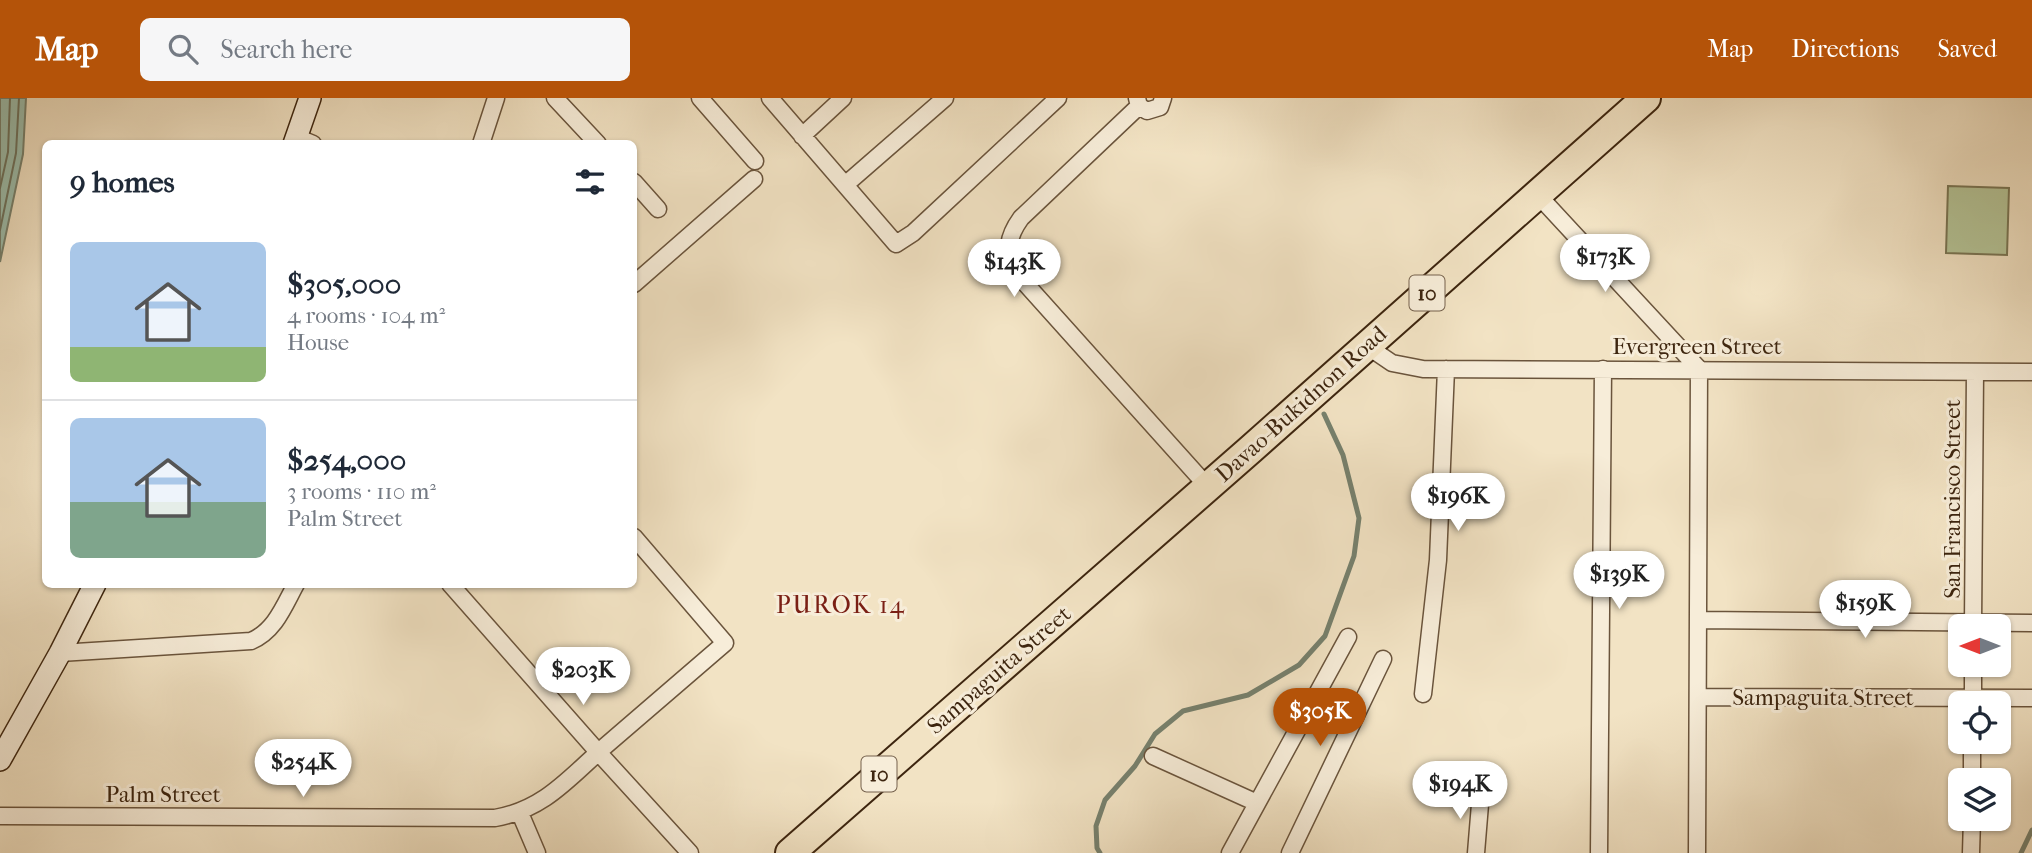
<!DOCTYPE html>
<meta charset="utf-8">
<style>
:root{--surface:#fff;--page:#f6f6f7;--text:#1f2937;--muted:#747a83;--line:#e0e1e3;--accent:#b45309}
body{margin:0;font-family:"IM FELL French Canon",serif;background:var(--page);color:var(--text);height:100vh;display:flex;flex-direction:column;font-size:26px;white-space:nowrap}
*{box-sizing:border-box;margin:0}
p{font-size:23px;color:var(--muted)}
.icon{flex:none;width:38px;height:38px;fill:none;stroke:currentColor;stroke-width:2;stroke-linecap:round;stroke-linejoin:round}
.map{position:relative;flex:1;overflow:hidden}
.drawer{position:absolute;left:42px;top:42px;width:595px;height:448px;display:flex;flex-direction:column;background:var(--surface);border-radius:10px;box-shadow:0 2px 5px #0004}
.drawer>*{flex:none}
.needle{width:46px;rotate:270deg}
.tools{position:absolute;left:1948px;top:516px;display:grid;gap:14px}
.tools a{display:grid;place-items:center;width:63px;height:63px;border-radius:10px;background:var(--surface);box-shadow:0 2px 5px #0004;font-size:35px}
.price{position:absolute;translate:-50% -60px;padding:0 16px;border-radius:24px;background:#fff;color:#222;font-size:23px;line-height:46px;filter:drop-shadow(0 2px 4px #0008)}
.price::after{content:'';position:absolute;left:50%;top:42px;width:21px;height:16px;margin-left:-10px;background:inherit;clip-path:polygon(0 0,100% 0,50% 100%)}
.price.on{background:var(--accent);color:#fff}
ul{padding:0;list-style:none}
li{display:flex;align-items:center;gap:21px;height:175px;padding:0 28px}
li+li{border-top:2px solid var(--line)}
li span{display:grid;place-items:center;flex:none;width:196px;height:140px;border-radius:10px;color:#555}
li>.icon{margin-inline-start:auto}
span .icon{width:84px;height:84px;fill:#fffc;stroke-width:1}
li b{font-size:30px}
h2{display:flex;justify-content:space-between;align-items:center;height:84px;padding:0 28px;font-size:30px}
header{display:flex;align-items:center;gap:42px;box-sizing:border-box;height:98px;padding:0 35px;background:var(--accent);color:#fff}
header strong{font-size:33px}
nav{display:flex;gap:38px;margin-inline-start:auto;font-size:24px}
.search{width:490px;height:63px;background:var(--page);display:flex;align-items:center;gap:18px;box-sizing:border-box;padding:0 24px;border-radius:10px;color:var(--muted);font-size:26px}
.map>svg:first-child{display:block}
.green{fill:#b5c598;stroke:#797554;stroke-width:2}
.water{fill:#9cbfae;stroke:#76816e;stroke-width:2}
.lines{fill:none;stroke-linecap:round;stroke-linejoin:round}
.shore{stroke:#6c725e;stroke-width:2}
.stream{stroke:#76816e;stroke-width:5}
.street-casing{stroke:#6a543c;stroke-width:19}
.secondary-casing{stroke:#3d250f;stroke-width:24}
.highway-casing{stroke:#3d250f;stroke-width:32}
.street{stroke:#f7edd9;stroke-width:16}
.secondary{stroke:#f7edd9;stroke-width:21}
.highway{stroke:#f2e3c4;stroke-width:28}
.labels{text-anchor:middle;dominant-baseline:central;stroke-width:6;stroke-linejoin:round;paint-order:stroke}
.shield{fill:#f7edd9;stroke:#75614c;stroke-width:2}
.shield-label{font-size:21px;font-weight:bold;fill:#3d250f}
.street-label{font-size:23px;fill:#3d250f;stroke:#f7edd9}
.neighbourhood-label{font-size:24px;letter-spacing:2px;fill:#7a1f14;stroke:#f7edd9}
</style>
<header>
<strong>Map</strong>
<div class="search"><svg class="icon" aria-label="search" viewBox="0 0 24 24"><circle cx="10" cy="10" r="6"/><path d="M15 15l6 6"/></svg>Search here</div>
<nav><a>Map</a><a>Directions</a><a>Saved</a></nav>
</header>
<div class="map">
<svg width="2032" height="755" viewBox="0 0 2032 755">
<rect width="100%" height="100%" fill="#f2e3c4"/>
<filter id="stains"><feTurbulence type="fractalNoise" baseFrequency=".00286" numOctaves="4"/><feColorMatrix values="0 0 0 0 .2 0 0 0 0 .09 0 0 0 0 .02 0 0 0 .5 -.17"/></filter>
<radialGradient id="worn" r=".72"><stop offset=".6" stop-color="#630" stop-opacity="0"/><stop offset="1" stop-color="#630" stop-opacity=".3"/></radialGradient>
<!-- green -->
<path class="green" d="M 1948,88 L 2009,90 L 2007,157 L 1946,155 Z"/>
<!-- water -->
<path class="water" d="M 0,0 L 26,0 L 23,56 L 0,164 Z"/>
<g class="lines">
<!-- shore -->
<path class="shore" d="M 0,90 L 8,54 L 10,0
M 0,132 L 16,55 L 19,0"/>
<!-- stream -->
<path class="stream" d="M 1100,755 L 1097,750 L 1096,728 L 1105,702 L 1135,668 L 1155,636 L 1183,613 L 1248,597 L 1299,567 L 1325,538 L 1354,458 L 1359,420 L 1343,357 L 1324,316
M 2021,755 L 2032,732"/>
<!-- street casing -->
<g class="street-casing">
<path id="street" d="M 555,0 L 598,46
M 700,0 L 755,63
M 770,0 L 896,146 L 913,135 L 1058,0
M 1137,0 L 1139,8 L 1147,13 L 1160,9 L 1163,0
M 1139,8 L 1021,120 C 1008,138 1004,155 1016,175 L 1208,389
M 802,38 L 843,0
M 296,39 L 313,46
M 481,46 L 496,0
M 634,84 L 658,111
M 845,87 L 945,0
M 1537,96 L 1699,271 L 1697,755
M 634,186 L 754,81
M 1367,248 L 1392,265 L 1423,271 L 2032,274
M 450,486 L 598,654 L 690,755
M 1698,522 L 2032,525
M 1973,528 L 1975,274
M 60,555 L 251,543 C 275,533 284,508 296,486
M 1423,596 L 1438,462 L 1446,271
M 1698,599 L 2032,600
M 1973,606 L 1973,567
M 1153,658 L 1257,705
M 1972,682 L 1972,644
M 520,715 L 537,755
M 0,718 L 495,720 C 547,711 572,676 610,644 C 648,611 687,578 725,545 L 634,439
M 1230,755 L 1348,539
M 1290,755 L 1383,561
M 1476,755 L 1481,694
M 1599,755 L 1603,271
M 1971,755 L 1972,721"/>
</g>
<!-- secondary casing -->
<g class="secondary-casing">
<path id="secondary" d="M 294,46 L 310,0
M 0,662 L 60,555 L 95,486"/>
</g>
<!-- highway casing -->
<g class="highway-casing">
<path id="highway" d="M 790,755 L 1251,351 L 1646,0"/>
</g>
<!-- street -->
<use href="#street" class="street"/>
<!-- secondary -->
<use href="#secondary" class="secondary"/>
<!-- highway -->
<use href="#highway" class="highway"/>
</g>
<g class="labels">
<!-- shield labels -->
<g class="shield">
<rect x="1409.5" y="177.5" width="35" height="35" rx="5"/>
<rect x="861.5" y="658.5" width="35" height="35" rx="5"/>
</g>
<g class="shield-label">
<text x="1427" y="195">10</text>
<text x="879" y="676">10</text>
</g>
<!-- street labels -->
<g class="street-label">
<text x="1697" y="248">Evergreen Street</text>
<text transform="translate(1301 306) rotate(-42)">Davao-Bukidnon Road</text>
<text transform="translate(1952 401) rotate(-90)">San Francisco Street</text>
<text transform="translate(999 572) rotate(-41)">Sampaguita Street</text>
<text x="1823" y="599">Sampaguita Street</text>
<text x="163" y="696">Palm Street</text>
</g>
<!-- neighbourhood labels -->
<g class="neighbourhood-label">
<text x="841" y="507">PUROK 14</text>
</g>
</g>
<rect width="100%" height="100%" filter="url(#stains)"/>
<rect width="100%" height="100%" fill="url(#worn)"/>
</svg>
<div class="tools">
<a><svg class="needle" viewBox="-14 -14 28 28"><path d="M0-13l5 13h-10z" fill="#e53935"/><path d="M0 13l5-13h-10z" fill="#747a83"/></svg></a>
<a><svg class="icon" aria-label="locate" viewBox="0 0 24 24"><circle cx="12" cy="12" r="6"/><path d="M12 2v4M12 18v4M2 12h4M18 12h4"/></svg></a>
<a><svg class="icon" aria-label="layers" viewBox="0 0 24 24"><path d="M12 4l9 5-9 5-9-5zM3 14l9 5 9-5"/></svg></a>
</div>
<b class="price" style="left:1605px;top:196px">$173K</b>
<b class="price" style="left:1014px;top:201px">$143K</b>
<b class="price" style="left:1458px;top:435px">$196K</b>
<b class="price" style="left:1619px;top:513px">$139K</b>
<b class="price" style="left:1865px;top:542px">$159K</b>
<b class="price" style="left:583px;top:609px">$203K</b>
<b class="price on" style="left:1320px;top:650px">$305K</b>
<b class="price" style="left:303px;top:701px">$254K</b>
<b class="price" style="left:1460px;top:723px">$194K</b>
<section class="drawer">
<h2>9 homes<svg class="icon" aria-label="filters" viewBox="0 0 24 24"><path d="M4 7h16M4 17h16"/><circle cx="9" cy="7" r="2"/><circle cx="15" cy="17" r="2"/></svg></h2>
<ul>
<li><span style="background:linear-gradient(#a9c7e8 75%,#8fb573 0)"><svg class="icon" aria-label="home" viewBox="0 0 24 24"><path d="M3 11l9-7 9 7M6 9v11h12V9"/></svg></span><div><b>$305,000</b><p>4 rooms · 104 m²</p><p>House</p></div></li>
<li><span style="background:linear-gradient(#a9c7e8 60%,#7fa58c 0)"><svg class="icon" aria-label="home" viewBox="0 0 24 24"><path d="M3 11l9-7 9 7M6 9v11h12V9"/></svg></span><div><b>$254,000</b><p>3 rooms · 110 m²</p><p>Palm Street</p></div></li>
</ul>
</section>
</div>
